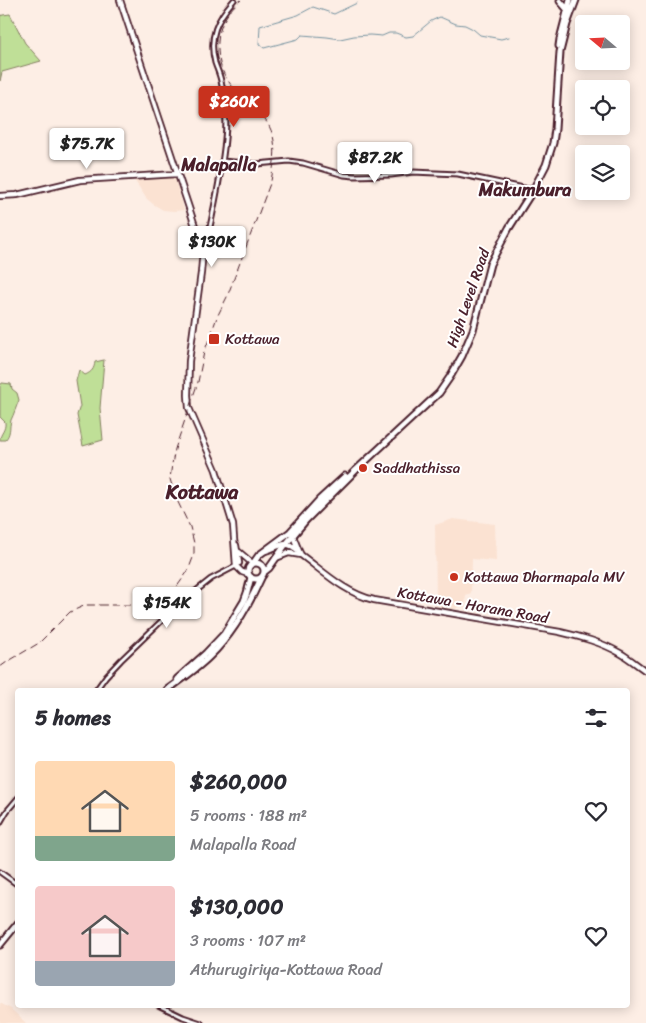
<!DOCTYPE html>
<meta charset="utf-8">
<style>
:root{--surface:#fff;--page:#f7f7f7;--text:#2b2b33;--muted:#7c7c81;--accent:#c8321e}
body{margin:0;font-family:Sriracha,sans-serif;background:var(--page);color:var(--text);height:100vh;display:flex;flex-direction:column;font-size:19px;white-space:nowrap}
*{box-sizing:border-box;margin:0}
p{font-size:16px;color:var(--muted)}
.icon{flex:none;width:28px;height:28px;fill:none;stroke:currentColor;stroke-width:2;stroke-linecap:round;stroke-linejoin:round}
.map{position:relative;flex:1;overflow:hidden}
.side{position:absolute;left:15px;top:688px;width:615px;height:320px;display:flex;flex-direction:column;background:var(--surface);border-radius:5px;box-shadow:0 2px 12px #0003}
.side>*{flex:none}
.needle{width:32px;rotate:289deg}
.buttons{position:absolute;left:575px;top:15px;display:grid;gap:10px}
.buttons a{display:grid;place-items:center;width:55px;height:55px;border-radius:5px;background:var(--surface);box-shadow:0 2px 12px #0003;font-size:25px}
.price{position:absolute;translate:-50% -42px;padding:0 11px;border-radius:5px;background:#fff;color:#222;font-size:16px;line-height:32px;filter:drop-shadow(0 1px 2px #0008)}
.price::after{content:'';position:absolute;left:50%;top:30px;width:15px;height:11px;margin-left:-8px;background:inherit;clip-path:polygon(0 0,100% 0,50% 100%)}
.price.on{background:var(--accent);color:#fff}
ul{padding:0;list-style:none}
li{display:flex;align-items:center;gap:15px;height:125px;padding:0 20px}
li span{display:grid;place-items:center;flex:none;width:140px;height:100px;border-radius:5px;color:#555}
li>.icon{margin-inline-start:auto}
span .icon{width:60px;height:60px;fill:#fffc;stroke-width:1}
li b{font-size:21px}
h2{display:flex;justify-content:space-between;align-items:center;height:60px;padding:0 20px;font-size:21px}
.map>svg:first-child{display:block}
.built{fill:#fbe2d2}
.green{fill:#bfdf97;stroke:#847f61}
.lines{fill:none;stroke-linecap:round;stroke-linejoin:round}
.stream{stroke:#73919f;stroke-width:1}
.minor-casing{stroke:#4a1f2b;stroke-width:7}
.major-casing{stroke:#4a1f2b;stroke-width:8}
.highway-casing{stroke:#4a1f2b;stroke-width:9}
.minor{stroke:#fff;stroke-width:3}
.major{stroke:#fff;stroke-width:4.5}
.highway{stroke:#fff;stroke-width:5}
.rail{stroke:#4a1f2b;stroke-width:1;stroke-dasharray:8 4;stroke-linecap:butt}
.poi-dot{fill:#c8321e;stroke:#fff;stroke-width:2}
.labels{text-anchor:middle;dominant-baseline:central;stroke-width:4;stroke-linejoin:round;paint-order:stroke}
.street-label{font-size:15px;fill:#4a1f2b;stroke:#fff}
.poi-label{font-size:15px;fill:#4a1f2b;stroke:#fff;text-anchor:start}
.quarter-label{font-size:18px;font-weight:bold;fill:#4a1f2b;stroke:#fff}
.district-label{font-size:20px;font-weight:bold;fill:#4a1f2b;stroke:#fff}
</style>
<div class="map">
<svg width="646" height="1023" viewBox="0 0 646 1023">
<rect width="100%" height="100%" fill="#fdeee5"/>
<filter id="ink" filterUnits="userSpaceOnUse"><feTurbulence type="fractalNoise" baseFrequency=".02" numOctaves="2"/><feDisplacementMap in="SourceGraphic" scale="10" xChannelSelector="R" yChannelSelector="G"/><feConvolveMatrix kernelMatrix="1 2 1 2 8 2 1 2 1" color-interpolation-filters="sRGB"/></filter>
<g filter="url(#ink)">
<!-- built -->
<path class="built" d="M 174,175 L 184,210 L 174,211 L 163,210 L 153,204 L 146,198 L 133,178 Z
M 453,519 L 495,524 L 496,561 L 472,559 L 471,593 L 466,595 L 465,606 L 458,607 L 456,609 L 436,606 L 435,525 Z
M 0,1003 L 11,1009 L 26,1023 L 0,1023 Z"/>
<!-- green -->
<path class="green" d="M 10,14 L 25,43 L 41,61 L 2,72 L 0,81 L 0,16 L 3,15 Z
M 104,360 L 100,408 L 103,440 L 83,446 L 77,415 L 80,406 L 76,381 L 79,370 L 85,375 C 92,372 94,369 95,362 Z
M 2,383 L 11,384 L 12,389 L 17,393 L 19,400 C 16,407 14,414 11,420 C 9,428 11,434 5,440 L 0,440 C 0,433 6,431 5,422 L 0,417 L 0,386 Z"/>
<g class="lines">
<!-- stream -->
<path class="stream" d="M 357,3 L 334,14 L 313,7 L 298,15 L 260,26 L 259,44 L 264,48 L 298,39 L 302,35 L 327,37 L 340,39 L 354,36 L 370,35 L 382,36 L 389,33 L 396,33 L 406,37 L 413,36 L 431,21 L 440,17 L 456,24 L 465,25 L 473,29 L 480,35 L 501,39 L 509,37"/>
<!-- minor casing -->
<g class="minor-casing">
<path id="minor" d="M 222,161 L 257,164 L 289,161 L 303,163 L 344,175 L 354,176 L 391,175 L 413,172 L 458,174 L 533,190
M 203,249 L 207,241 C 214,208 222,173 225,139 C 227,121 225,99 221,81 C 220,75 217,69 215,63 C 208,37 217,19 234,0
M 96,690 L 106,676 L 121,660 L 177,606 L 211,579 L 236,566
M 0,823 L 7,811 L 18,798
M 0,872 L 18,885
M 158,1005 L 183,1017 L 201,1023"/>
</g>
<!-- major casing -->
<g class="major-casing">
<path id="major" d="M 120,0 L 203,250 L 201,273 L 189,361 L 188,395 L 189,408 L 216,470 L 233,525 L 236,566 L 242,572 L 248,574
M 0,196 L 17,195 L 80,180 L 177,174
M 293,536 L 299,551
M 236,545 L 239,563
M 265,551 C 273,550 280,542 289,545 C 293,546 296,549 299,551 L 301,555 C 324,572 345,593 374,600 L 560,632 C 581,637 601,642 620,653 C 629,658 637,665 646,671
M 239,552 L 252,563
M 276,558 L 289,553 L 301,555"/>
</g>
<!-- highway casing -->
<g class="highway-casing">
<path id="highway" d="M 560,1 L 567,9
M 559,46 L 560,39 L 570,0
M 254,562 L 259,555 L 290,532 L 320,499 L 345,476
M248 571a8 8 0 1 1 16 0a8 8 0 1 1-16 0Z
M 264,572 L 269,568 L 286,544 L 306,520 L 356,470 L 439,393 L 450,377 L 462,356 L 473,330 L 490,264 L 509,228 L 533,190 L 546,165 L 553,143 L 555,129 L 560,52 L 567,24 L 576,0
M 177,679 L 206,653 L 224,634 L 244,601 L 247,593 L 251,577
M 167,690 C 182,679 197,669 210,656 C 233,634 249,605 262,576
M 0,945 L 18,923"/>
</g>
<!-- minor -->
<use href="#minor" class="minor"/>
<!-- major -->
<use href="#major" class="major"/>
<!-- highway -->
<use href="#highway" class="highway"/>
<!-- rail -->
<path class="rail" d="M 0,667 L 7,662 L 39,643 L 70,612 L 86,605 L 140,605 L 151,602 L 164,597 L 176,588 L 188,571 L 194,555 L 194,543 L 190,527 L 175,496 L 170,479 L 172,464 L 175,449 L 198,382 L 204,352 L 210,337 L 217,317 L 227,297 L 271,181 C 274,164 278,144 270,128 C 266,119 257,111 250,104 C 229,85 217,72 218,42 C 219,25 228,10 241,0"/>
</g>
</g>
<!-- markers -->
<g class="poi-dot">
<rect x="208" y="333" width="12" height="12" rx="2.5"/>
<circle cx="363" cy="468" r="5"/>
<circle cx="454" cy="577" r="5"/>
</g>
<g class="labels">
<!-- street labels -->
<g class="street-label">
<text transform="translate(468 298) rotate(-71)">High Level Road</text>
<text transform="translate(473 605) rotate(10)">Kottawa - Horana Road</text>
</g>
<!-- poi labels -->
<g class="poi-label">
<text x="225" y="339">Kottawa</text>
<text x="373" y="468">Saddhathissa</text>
<text x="464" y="577">Kottawa Dharmapala MV</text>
</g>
<!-- quarter labels -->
<g class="quarter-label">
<text x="219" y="165">Malapalla</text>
<text x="525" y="190">Makumbura</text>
</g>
<!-- district labels -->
<g class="district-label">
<text x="202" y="492">Kottawa</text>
</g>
</g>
</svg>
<div class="buttons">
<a><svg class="needle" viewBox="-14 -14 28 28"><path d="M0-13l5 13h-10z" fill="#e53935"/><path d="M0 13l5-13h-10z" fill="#7c7c81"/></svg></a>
<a><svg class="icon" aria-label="locate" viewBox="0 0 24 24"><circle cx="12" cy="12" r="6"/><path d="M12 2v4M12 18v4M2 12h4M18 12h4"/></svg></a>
<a><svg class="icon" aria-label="layers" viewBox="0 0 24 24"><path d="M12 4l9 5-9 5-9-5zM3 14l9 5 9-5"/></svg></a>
</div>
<b class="price on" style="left:234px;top:128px">$260K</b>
<b class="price" style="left:87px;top:170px">$75.7K</b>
<b class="price" style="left:375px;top:184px">$87.2K</b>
<b class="price" style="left:212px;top:268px">$130K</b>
<b class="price" style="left:167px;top:629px">$154K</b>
<section class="side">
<h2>5 homes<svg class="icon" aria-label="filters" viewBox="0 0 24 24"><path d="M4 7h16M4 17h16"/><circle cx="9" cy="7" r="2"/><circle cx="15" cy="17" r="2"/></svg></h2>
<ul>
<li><span style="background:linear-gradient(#ffd9b3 75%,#7fa58c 0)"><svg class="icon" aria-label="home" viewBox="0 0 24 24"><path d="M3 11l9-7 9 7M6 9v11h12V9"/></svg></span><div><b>$260,000</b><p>5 rooms · 188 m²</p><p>Malapalla Road</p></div><svg class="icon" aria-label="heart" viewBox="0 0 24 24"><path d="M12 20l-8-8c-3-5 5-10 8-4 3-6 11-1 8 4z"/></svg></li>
<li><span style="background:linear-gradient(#f6c9c9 75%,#9aa5b1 0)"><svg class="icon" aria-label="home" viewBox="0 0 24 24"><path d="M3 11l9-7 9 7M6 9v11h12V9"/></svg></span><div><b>$130,000</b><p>3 rooms · 107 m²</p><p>Athurugiriya-Kottawa Road</p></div><svg class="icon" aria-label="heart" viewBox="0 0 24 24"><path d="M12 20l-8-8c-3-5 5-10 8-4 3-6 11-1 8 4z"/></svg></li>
</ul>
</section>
</div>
